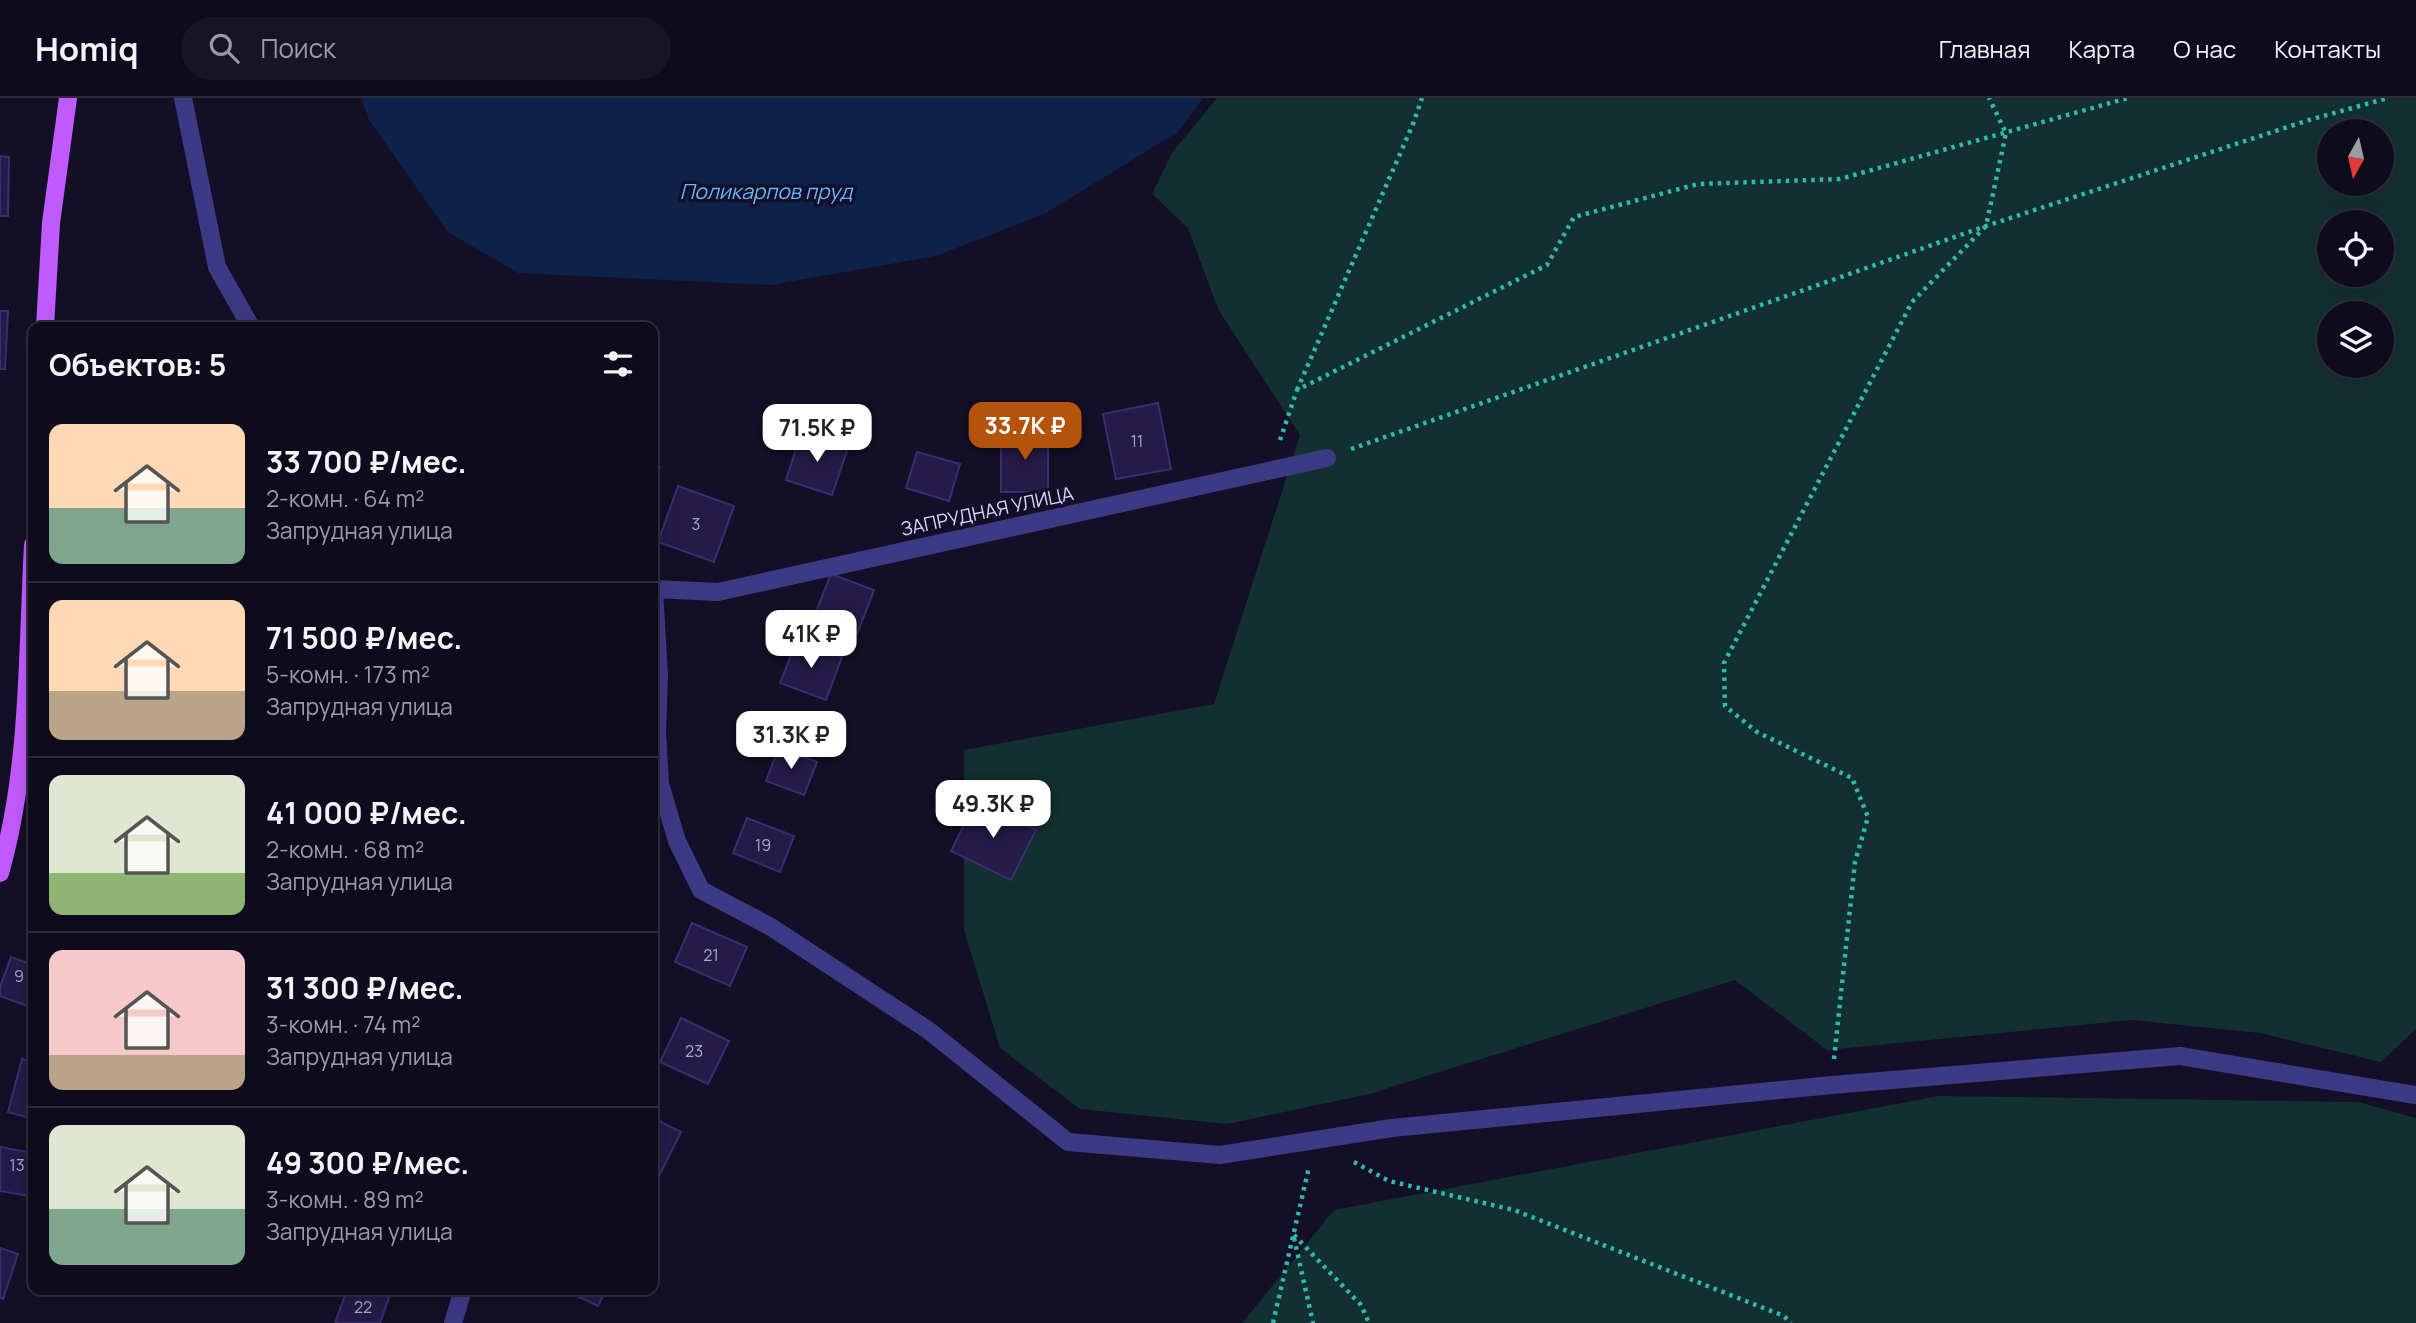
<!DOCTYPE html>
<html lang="ru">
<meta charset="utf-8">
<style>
:root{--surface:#0e0b1c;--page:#171425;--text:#f1f3f6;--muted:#9b9ba3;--line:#2e2b3b;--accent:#b45309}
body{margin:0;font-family:Manrope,sans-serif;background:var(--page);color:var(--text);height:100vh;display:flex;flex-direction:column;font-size:26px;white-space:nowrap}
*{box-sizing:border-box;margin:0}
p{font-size:23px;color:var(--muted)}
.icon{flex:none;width:38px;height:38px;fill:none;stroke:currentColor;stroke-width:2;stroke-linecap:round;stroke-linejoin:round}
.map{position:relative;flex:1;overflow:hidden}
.details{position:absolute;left:28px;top:224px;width:630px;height:973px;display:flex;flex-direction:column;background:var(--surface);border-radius:14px;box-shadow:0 7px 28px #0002,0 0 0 2px var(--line)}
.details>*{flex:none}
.needle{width:46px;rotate:188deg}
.tools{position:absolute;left:2317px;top:21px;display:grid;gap:14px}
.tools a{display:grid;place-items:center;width:77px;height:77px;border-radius:50%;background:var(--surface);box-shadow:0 7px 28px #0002,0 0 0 2px var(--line);font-size:35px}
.price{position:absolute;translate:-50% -60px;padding:0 16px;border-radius:14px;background:#fff;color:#222;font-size:23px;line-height:46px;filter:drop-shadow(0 2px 4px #0008)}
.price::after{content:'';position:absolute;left:50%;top:42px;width:21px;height:16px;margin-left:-10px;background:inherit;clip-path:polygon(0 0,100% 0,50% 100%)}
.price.selected{background:var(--accent);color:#fff}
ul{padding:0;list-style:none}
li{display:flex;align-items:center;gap:21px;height:175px;padding:0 21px}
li+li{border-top:2px solid var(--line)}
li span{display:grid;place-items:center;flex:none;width:196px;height:140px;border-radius:14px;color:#555}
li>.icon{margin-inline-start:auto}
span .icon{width:84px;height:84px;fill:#fffc;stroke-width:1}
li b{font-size:30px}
h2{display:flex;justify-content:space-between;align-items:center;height:84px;padding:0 21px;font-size:30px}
header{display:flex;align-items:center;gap:42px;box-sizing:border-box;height:98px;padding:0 35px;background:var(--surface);border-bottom:2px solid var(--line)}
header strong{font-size:33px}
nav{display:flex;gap:38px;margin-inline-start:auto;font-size:24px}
.search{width:490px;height:63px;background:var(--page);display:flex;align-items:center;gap:18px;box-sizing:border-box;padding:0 24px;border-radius:38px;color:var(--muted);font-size:26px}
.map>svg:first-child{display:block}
.green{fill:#12302f;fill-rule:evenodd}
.water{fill:#0c2248}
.building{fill:#241b47;stroke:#3b2d73;stroke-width:2}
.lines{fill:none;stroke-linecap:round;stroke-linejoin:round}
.path{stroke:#2fb8b0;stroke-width:4.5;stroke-dasharray:3.5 5;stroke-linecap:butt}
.minor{stroke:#3d3a85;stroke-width:18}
.major{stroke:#c25bff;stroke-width:18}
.labels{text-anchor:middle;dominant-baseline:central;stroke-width:7;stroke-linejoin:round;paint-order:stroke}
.number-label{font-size:16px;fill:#aca6d1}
.street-label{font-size:19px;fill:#d9d4ff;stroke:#130f26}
.water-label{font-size:21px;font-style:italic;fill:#62b6ff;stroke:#130f26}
</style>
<header>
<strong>Homiq</strong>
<div class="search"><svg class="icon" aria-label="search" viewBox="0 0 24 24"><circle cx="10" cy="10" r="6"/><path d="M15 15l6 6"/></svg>Поиск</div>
<nav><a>Главная</a><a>Карта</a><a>О нас</a><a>Контакты</a></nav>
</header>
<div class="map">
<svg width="2416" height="1225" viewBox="0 0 2416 1225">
<rect width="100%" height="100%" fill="#130f26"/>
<!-- green -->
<path class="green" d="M 1217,0 L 2117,0 L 2122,2 L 2125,0 L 2416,0 L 2416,931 L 2381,964 L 2260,935 L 2132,922 L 1827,952 L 1735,882 L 1369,996 L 1227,1026 L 1080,1011 L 1000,950 L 964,832 L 964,652 L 1214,606 L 1300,337 L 1218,211 L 1188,130 L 1152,96 L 1172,55 ZM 2329,33 L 2382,33 L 2382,86 L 2329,86 ZM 2329,124 L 2382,124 L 2382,177 L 2329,177 ZM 2329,215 L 2382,215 L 2382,268 L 2329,268 Z
M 1939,998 L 2358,1004 L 2416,1020 L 2416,1225 L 1242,1225 L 1334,1112 Z"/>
<!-- water -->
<path class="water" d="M 361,0 L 1203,0 L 1178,34 L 1046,115 L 936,158 L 771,187 L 518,175 L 448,134 L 369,22 Z"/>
<!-- building -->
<path class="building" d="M 0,58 L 9,59 L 8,118 L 0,118 Z
M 0,213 L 8,213 L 5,271 L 0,271 Z
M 1158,305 L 1171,371 L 1116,381 L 1103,316 Z
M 1048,334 L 1048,394 L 1001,394 L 1001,335 Z
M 801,335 L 848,350 L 832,397 L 786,382 Z
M 917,354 L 960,366 L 949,403 L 906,390 Z
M 653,366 L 660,369 L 653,385 Z
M 678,388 L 734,408 L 714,464 L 658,444 Z
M 831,476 L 874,492 L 857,536 L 814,519 Z
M 797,542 L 842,559 L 826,602 L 780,585 Z
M 779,649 L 817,664 L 804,697 L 766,683 Z
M 976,702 L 1036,732 L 1011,782 L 951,753 Z
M 747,720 L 794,738 L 780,774 L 733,755 Z
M 692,825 L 747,849 L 730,888 L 675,864 Z
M 11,859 L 33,867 L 33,910 L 0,898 L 0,889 Z
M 681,920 L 729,943 L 708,986 L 660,964 Z
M 22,961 L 33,964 L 33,1021 L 8,1014 Z
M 653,1020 L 681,1034 L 654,1088 L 653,1087 Z
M 0,1049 L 33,1055 L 33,1078 L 30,1098 L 0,1093 Z
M 0,1150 L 18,1156 L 3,1201 L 0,1200 Z
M 347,1192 L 391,1194 L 380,1225 L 335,1225 Z
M 564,1192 L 606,1192 L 598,1208 Z"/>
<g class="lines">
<!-- path -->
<path class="path" d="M 1297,292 L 1413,26 L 1422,0
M 1280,342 L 1297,292 L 1547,167 L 1574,119 L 1698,86 L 1840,81 L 2128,0
M 1351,351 L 1986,128 L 2309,22 L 2388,0
M 1834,961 L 1855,764 L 1868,719 L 1852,680 L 1757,634 L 1725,608 L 1724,565 L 1912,204 L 1986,128 L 2006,35 L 1989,0
M 1354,1064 L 1389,1083 L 1514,1112 L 1784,1218 L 1791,1225
M 1294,1137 L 1361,1207 L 1369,1225
M 1294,1140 L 1313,1225
M 1273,1225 L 1309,1069"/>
<!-- minor -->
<path class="minor" d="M 183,0 L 217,169 L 251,229
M 653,491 L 718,494 L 1327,360
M 654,492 L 659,577 L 655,589
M 659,577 L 657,635 L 660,686 L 677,743 L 701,792 L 771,829 L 928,932 L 1068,1044 L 1220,1057 L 1392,1030 L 1832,987 L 2180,958 L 2416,997
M 453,1225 L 463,1192"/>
<!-- major -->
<path class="major" d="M 45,229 L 51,125 L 68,0
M 0,775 C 30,670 27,556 33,447"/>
</g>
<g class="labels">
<!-- number labels -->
<g class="number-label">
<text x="1137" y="343">11</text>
<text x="696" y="426">3</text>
<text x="763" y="747">19</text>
<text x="711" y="857">21</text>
<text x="19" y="878">9</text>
<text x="694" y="953">23</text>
<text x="17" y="1067">13</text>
<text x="363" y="1209">22</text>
</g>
<!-- street labels -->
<g class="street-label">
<text transform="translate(987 413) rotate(-12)">ЗАПРУДНАЯ УЛИЦА</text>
</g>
<!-- water labels -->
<g class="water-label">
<text x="766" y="93">Поликарпов пруд</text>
</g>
</g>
</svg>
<div class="tools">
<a><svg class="needle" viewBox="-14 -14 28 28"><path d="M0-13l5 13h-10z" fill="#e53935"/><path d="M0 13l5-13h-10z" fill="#9b9ba3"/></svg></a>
<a><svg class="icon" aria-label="locate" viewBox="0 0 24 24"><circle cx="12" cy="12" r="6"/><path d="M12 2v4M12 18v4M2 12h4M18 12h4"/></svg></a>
<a><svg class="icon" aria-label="layers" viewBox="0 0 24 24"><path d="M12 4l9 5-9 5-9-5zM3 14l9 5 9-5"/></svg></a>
</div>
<b class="price selected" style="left:1025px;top:364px">33.7K ₽</b>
<b class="price" style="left:817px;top:366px">71.5K ₽</b>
<b class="price" style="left:811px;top:572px">41K ₽</b>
<b class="price" style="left:791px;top:673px">31.3K ₽</b>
<b class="price" style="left:993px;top:742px">49.3K ₽</b>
<section class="details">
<h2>Объектов: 5<svg class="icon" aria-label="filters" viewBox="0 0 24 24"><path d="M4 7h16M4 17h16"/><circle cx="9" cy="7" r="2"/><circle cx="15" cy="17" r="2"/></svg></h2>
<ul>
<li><span style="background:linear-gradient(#ffd9b3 60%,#7fa58c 0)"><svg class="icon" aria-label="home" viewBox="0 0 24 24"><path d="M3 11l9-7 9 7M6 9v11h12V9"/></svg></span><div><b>33 700 ₽/мес.</b><p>2-комн. · 64 m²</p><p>Запрудная улица</p></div></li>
<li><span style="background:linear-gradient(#ffd9b3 65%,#b9a48a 0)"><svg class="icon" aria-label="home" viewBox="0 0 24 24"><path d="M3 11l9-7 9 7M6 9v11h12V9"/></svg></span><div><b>71 500 ₽/мес.</b><p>5-комн. · 173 m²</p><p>Запрудная улица</p></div></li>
<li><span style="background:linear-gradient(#dfe7d0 70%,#8fb573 0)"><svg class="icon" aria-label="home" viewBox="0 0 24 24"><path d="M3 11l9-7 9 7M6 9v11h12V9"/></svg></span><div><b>41 000 ₽/мес.</b><p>2-комн. · 68 m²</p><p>Запрудная улица</p></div></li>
<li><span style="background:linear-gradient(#f6c9c9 75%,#b9a48a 0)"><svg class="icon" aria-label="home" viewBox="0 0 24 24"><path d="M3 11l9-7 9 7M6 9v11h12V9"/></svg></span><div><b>31 300 ₽/мес.</b><p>3-комн. · 74 m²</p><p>Запрудная улица</p></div></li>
<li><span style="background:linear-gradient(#dfe7d0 60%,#7fa58c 0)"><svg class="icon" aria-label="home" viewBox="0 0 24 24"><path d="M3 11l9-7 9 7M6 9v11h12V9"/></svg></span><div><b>49 300 ₽/мес.</b><p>3-комн. · 89 m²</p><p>Запрудная улица</p></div></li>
</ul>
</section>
</div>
